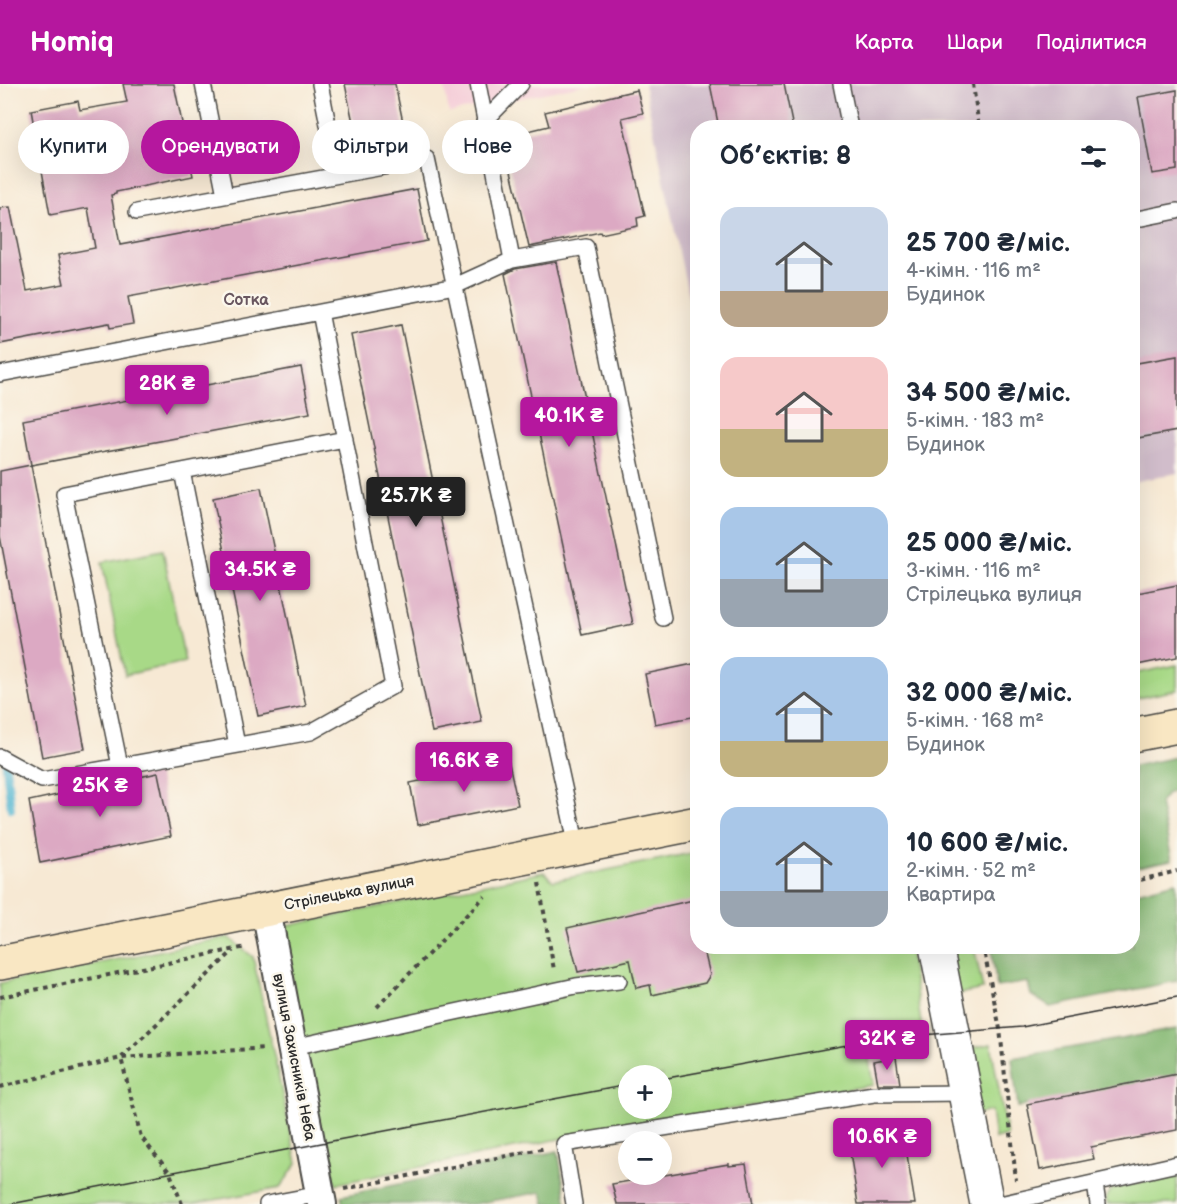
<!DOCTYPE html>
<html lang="uk">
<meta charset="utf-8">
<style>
:root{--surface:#fff;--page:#f6f6f7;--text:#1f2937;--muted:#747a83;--accent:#b5179e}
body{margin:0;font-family:"Balsamiq Sans",sans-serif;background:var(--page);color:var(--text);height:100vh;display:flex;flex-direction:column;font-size:22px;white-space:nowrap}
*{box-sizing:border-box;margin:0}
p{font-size:20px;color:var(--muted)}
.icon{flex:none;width:33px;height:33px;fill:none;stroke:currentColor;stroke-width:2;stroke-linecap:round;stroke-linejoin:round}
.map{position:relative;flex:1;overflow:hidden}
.details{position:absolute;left:690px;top:36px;width:450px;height:834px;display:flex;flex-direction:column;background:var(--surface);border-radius:24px;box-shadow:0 6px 24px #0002}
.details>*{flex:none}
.top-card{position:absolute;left:18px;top:36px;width:570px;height:54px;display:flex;gap:12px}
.tools{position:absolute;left:618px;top:981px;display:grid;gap:12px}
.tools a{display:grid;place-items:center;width:54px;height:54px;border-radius:50%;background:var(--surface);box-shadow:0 6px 24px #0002;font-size:30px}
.price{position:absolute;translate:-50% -51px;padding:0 14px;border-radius:6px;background:var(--accent);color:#fff;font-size:20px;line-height:39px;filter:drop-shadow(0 2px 3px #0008)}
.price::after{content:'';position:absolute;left:50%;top:36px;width:18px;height:14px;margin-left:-9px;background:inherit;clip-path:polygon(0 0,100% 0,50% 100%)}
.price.on{background:#222;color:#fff}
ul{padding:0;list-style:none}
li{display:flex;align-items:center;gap:18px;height:150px;padding:0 30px}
li span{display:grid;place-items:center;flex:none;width:168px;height:120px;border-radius:18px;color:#555}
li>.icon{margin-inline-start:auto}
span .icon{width:72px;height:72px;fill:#fffc;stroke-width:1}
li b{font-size:26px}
h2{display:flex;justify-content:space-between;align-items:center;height:72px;padding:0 30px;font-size:26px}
.chip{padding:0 21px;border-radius:27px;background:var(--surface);box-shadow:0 6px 24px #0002;font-size:21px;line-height:54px}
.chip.on{background:var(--accent);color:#fff}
header{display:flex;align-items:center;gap:36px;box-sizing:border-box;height:84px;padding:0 30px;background:var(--accent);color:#fff}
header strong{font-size:28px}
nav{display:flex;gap:33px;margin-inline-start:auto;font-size:21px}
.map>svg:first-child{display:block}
.built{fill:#f5cfd9}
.industrial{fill:#d1bdcb}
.green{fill:#a8d987;stroke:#6a8259;stroke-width:1.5;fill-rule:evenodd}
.forest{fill:#86b974;stroke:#587250;stroke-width:1.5}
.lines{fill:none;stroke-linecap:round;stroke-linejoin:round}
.stream{stroke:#52b6d1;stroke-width:8}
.building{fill:#dca9c3}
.service-casing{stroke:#4a4844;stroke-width:18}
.minor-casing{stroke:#4a4844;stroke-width:32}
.tertiary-casing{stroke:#4a4844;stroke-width:36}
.secondary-casing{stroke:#4a4844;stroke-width:36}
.path{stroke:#4a4844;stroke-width:4;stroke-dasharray:4.5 4.5;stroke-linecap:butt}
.service{stroke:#fff;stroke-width:15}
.minor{stroke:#fff;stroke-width:28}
.tertiary{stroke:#fff;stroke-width:33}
.secondary{stroke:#f9e7c3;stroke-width:33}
.tram{stroke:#2b2b2b;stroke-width:1.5}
.labels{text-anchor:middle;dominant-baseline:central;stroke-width:5;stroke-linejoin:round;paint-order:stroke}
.street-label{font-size:15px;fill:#2b2b2b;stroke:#fbf7ec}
.neighbourhood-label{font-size:16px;font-weight:bold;fill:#695760;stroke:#fbf7ec}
</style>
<header>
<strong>Homiq</strong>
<nav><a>Карта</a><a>Шари</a><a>Поділитися</a></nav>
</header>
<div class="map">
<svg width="1177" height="1120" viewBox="0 0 1177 1120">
<rect width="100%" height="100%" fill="#fbf7ec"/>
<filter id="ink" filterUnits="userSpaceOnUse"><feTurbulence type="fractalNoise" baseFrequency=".0167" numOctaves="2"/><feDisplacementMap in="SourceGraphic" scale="12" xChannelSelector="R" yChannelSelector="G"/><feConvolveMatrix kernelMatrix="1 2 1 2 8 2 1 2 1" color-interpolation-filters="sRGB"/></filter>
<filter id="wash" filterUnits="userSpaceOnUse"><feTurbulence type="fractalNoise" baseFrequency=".008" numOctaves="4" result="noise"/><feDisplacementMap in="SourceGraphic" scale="24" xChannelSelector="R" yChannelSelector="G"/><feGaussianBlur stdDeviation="1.35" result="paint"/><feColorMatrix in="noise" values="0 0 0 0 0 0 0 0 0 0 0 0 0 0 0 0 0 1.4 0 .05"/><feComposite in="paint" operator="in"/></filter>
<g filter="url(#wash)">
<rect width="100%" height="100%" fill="#f7e9d4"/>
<!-- built -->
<path class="built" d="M 444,0 L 587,0 L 449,29 Z"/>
<!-- industrial -->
<path class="industrial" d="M 644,0 L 1177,0 L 1177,389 L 1133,398 L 1132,44 L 698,44 L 697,253 Z"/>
<!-- green -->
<path class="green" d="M 163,466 L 185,578 L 125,591 L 102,478 Z
M 1177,581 L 1177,606 L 1133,615 L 1133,590 Z
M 697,768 L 698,862 L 909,863 L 922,945 L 865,950 L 873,1001 L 564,1054 L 336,1100 L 322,1052 L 282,843 L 544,788 L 553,797 ZM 628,992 L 662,992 L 662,1024 L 628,1024 Z
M 228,853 L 253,873 L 297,1079 L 280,1104 L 192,1120 L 0,1120 L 0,899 Z
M 948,863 L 974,863 L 983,905 L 958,910 Z
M 991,960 L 1007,1052 L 995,1055 L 991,1027 L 977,1030 L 965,965 Z
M 1177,1090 L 1177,1120 L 1107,1120 L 1106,1115 L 1111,1105 Z"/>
<!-- forest -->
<path class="forest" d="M 1177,673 L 1177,707 L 1168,709 L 1160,719 L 1172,776 L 1133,784 L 1133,682 Z
M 1176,798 L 1177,897 L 1050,923 L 1031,911 L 1028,898 L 997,903 L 991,863 L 1132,862 L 1133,809 Z
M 1177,945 L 1177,991 L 1018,1023 L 1012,974 Z
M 558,1067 L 567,1120 L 545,1120 L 542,1108 L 473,1120 L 343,1120 L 341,1112 Z"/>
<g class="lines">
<!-- stream -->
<path class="stream" d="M 6,682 L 11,725"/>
</g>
<g id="blocks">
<!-- building -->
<path class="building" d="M 123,0 L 174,0 L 193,92 L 116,108 L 116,110 L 111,111 L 120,161 L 417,105 L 427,157 L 128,213 L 133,240 L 110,244 L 109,239 L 0,260 L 0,124 L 10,123 L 27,207 L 64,200 L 58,171 L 95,164 L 88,124 L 50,131 L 31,26 L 78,17 L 80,26 L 127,18 Z
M 345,0 L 395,0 L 405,48 L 357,58 Z
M 710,0 L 784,0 L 793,44 L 719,44 Z
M 637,6 L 643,29 L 622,34 L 645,132 L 637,134 L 638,142 L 601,150 L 600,148 L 529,163 L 503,53 L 549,42 L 545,28 Z
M 1177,6 L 1177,86 L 1152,90 L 1138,13 Z
M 556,178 L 633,540 L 582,551 L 505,190 L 515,185 Z
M 401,241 L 482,638 L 432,648 L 351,251 Z
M 1177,272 L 1177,347 L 1132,355 L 1132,280 Z
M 301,283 L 310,329 L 31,381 L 23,336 Z
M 31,381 L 85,665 L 42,673 L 0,452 L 0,387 Z
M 261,404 L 306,622 L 258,632 L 213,414 Z
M 1177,501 L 1177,573 L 1132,582 L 1132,510 Z
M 698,579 L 698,632 L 655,640 L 645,590 Z
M 490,679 L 490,682 L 509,679 L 518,721 L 418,741 L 410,699 L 453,690 L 453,687 Z
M 158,689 L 171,752 L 40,779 L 29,717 Z
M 698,815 L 698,862 L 703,862 L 710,891 L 705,899 L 652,911 L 650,901 L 636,904 L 630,876 L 578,888 L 567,844 Z
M 896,973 L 900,1000 L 878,1000 L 874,977 Z
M 1177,990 L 1177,1046 L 1091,1063 L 1094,1075 L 1040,1086 L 1027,1020 Z
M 903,1046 L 915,1120 L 858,1120 L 848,1055 Z
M 729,1080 L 729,1082 L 746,1080 L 753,1120 L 617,1120 L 612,1100 Z"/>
</g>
</g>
<g filter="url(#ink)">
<use href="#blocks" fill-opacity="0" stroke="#4a4844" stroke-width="1.5"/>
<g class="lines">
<!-- service casing -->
<g class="service-casing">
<path id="service" d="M 203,0 L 225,111
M 320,0 L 338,91
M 478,0 L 512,176
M 841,0 L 850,44
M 484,38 L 521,0
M 137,128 L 427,75 L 577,763
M 1132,136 L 1177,127
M 0,290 L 455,202 L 512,176 L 586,163 L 663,534
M 182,387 L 237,661
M 0,673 L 42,696 L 311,648 L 393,602 L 320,228
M 120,682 L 64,410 L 345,355
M 293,963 L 576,902 L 619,897
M 1095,1100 L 1098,1120
M 267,1120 L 320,1110
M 574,1120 L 564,1060 L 874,1010 L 965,1009
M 1000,1120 L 1177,1080"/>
</g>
<!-- minor casing -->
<g class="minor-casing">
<path id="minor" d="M 266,826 L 322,1120"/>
</g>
<!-- tertiary casing -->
<g class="tertiary-casing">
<path id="tertiary" d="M 936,862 L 987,1120"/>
</g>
<!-- secondary casing -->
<g class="secondary-casing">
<path id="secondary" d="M 1132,651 L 1177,642
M 0,879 L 698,739"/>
</g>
<!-- path -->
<path class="path" d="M 973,0 L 979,44
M 1132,798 L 1177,787
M 539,799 L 554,886
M 983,862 L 1000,945 L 1016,1096
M 0,913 L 246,863
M 377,923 L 485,812
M 0,1003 L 121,974 L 266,964
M 344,1105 L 546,1064
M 182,1120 L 170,1089 L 141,1053 L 121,974 L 233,867"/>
<!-- service -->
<use href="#service" class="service"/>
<!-- minor -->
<use href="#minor" class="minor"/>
<!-- tertiary -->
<use href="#tertiary" class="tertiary"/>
<!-- secondary -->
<use href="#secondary" class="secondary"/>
<!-- tram -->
<path class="tram" d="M 662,995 L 885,954 L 1022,943 L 1177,913
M 11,1120 L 311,1061 L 628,1001"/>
</g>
</g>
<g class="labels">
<!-- street labels -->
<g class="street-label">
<text transform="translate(349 809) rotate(-11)">Стрілецька вулиця</text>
<text transform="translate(294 973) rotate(79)">вулиця Захисників Неба</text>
</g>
<!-- neighbourhood labels -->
<g class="neighbourhood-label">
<text x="246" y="216">Сотка</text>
</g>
</g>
</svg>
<div class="tools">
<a>+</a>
<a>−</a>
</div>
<b class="price" style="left:167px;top:332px">28K ₴</b>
<b class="price" style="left:569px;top:364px">40.1K ₴</b>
<b class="price on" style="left:416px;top:444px">25.7K ₴</b>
<b class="price" style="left:260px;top:518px">34.5K ₴</b>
<b class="price" style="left:464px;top:709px">16.6K ₴</b>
<b class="price" style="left:100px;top:734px">25K ₴</b>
<b class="price" style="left:887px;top:987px">32K ₴</b>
<b class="price" style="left:882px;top:1085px">10.6K ₴</b>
<div class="top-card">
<a class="chip">Купити</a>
<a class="chip on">Орендувати</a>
<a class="chip">Фільтри</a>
<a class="chip">Нове</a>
</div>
<section class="details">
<h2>Об’єктів: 8<svg class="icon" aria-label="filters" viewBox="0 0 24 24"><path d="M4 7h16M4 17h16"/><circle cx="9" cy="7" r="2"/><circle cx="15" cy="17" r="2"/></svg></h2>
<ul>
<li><span style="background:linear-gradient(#c9d6e8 70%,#b9a48a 0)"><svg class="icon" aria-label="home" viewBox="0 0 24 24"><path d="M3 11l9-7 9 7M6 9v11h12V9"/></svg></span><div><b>25 700 ₴/міс.</b><p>4-кімн. · 116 m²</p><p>Будинок</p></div></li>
<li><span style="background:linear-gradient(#f6c9c9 60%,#c2b280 0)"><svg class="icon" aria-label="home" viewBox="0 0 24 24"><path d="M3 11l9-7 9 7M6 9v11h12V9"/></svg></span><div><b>34 500 ₴/міс.</b><p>5-кімн. · 183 m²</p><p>Будинок</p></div></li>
<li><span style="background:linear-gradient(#a9c7e8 60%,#9aa5b1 0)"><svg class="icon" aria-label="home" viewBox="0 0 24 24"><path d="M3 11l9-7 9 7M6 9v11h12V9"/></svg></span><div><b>25 000 ₴/міс.</b><p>3-кімн. · 116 m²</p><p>Стрілецька вулиця</p></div></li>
<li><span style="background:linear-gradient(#a9c7e8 70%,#c2b280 0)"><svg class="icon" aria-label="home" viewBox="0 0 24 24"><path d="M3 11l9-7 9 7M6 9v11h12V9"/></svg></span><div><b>32 000 ₴/міс.</b><p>5-кімн. · 168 m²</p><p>Будинок</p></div></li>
<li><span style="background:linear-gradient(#a9c7e8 70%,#9aa5b1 0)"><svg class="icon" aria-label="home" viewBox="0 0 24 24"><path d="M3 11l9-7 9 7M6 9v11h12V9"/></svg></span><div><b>10 600 ₴/міс.</b><p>2-кімн. · 52 m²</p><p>Квартира</p></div></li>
</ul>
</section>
</div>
